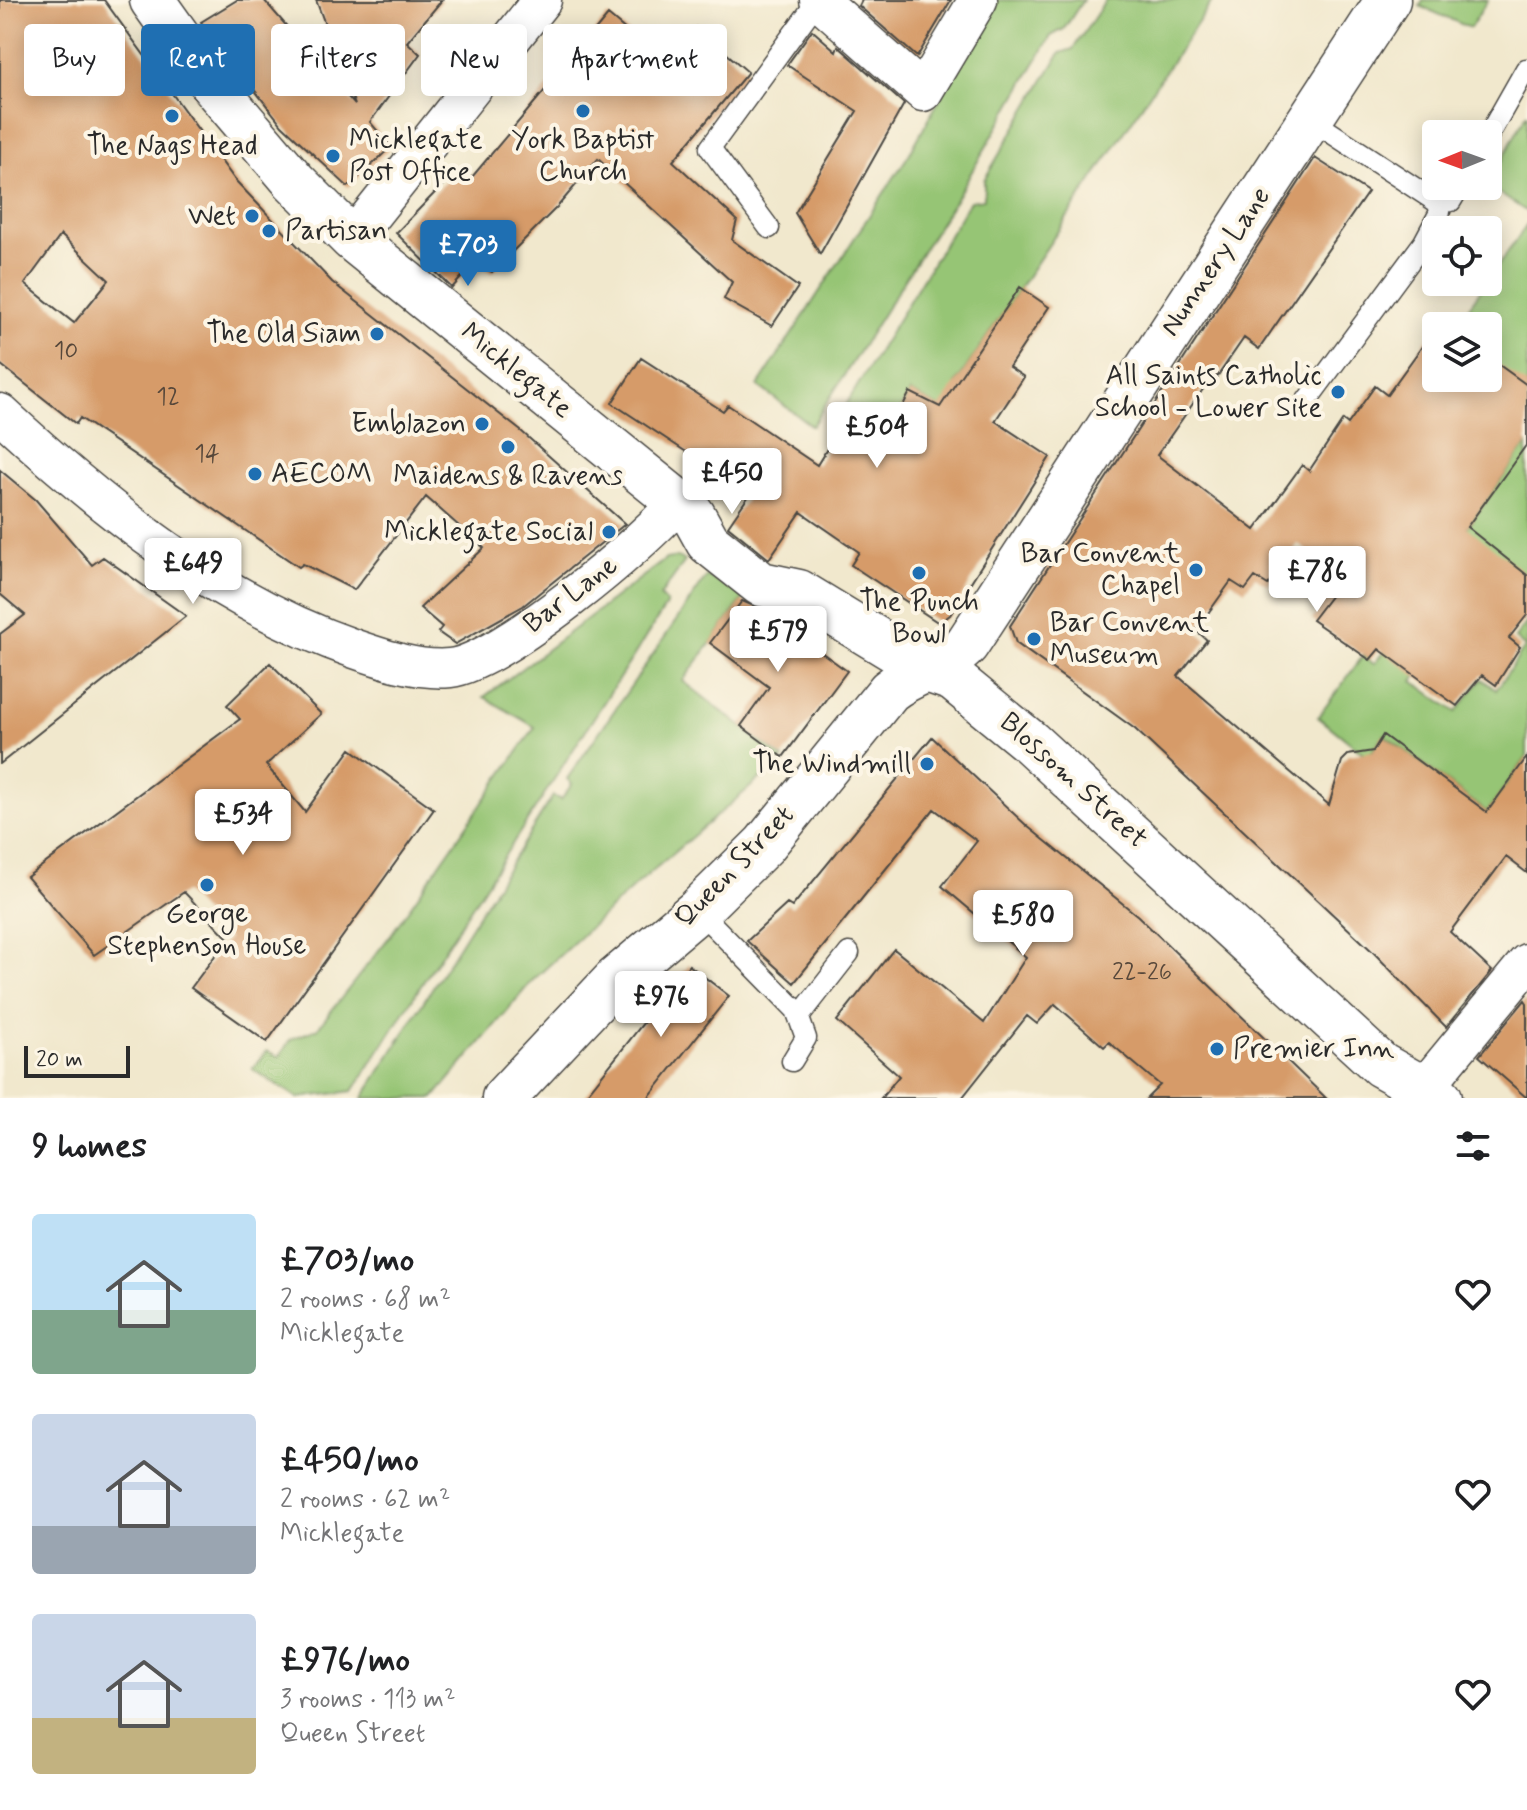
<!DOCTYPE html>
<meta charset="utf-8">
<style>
:root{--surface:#fff;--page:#f2f2f2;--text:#202124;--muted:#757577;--accent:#1f6fb2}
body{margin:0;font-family:Mynerve,sans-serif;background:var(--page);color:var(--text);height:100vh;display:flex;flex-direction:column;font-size:30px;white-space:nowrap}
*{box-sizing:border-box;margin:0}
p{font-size:26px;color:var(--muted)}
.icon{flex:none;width:44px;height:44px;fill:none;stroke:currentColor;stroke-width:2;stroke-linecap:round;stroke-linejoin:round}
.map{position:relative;height:1098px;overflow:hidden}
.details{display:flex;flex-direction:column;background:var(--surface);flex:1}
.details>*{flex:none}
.hud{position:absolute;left:24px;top:24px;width:800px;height:72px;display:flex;gap:16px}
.needle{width:52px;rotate:269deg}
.controls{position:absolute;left:1422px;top:120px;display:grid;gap:16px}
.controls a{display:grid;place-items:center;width:80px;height:80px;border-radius:8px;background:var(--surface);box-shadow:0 4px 20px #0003;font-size:40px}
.scale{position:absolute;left:24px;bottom:20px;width:106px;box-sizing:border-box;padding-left:8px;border:4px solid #2b2b2b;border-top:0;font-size:22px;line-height:28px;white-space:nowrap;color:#2b2b2b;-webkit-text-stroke:6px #fcf5e5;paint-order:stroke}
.price{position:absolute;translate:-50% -68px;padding:0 18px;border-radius:8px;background:#fff;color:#222;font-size:26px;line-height:52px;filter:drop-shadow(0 2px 4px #0008)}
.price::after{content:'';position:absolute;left:50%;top:48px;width:24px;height:18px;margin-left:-12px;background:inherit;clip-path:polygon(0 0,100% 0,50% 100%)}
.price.current{background:var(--accent);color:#fff}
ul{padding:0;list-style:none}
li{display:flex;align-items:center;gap:24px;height:200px;padding:0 32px}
li span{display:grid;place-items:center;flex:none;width:224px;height:160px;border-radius:8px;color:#555}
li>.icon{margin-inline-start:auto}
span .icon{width:96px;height:96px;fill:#fffc;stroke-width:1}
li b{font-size:34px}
h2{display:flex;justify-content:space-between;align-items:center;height:96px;padding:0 32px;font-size:34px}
.tag{padding:0 28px;border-radius:8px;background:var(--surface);box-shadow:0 4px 20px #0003;font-size:28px;line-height:72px}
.tag.current{background:var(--accent);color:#fff}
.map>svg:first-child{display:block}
.green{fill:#96c574;stroke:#607850;stroke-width:2}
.building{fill:#d69b69;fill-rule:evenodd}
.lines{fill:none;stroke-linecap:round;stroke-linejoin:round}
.lane-casing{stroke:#494743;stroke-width:23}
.street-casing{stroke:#494743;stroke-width:41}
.secondary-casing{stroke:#494743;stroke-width:47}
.primary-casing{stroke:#494743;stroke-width:47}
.lane{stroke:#fff;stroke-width:20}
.street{stroke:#fff;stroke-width:38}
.secondary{stroke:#fff;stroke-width:44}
.primary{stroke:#fff;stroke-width:44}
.poi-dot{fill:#1f6fb2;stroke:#fcf5e5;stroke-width:3}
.labels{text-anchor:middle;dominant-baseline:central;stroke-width:8;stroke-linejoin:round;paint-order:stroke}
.number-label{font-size:24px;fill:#56473a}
.poi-label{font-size:28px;fill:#2b2b2b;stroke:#fcf5e5;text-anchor:end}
.street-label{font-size:28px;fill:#2b2b2b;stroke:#fcf5e5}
</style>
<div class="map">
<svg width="1527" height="1098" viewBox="0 0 1527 1098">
<rect width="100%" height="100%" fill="#fcf5e5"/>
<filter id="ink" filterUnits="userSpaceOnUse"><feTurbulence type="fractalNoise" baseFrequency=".0125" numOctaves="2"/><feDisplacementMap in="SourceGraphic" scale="16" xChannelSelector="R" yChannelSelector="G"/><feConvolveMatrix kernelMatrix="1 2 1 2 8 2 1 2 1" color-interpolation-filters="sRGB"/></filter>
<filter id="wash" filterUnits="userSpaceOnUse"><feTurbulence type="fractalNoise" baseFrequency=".006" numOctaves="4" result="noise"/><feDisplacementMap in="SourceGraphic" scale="32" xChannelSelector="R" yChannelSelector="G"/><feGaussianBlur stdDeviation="1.8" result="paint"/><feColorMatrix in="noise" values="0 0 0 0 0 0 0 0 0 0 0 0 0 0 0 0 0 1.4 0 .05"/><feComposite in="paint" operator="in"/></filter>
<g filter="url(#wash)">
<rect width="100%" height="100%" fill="#f1e8cd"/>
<!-- green -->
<path class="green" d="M 994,0 L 1083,0 L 1064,29 L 1051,36 L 958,195 L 812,426 L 758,386 L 910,153 Z
M 1106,0 L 1213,0 L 956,383 L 949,412 L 910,392 L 891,428 L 862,413 L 833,426 L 970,201 L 984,199 L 984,180 L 1060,53 L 1073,49 Z
M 1423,0 L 1488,0 L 1470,28 L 1420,6 Z
M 1527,113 L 1527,212 L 1488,186 Z
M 1527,225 L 1527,412 L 1497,364 L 1488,357 L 1488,326 L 1455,326 Z
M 1527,444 L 1527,575 L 1447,555 Z
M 678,557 L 685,561 L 660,596 L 667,604 L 353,1091 L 298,1098 L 252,1069 L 267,1051 L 279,1057 L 291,1039 L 317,1029 L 390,936 L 535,727 L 484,697 L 666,559 Z
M 707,576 L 745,596 L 683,681 L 783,759 L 636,885 L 531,982 L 434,1098 L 363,1098 L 553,796 L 561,800 L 572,784 L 567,779 Z
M 1527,622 L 1527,757 L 1487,812 L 1384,735 L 1368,757 L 1318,717 L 1363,656 L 1374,664 L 1397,634 L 1430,659 L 1413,681 L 1456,712 L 1482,679 L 1496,690 L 1525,647 L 1515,638 Z"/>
<g id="blocks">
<!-- building -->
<path class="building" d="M 0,0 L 104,0 L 235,180 L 332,282 L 521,431 L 625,524 L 523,606 L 455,644 L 438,632 L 442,627 L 420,608 L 484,548 L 426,497 L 354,590 L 303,564 L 299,567 L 80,418 L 76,424 L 0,364 ZM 61,235 L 109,280 L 74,323 L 25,284 Z
M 237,0 L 264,0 L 355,105 L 316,0 L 442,0 L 407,42 L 420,54 L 370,122 L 391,147 L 348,187 L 282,125 L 201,22 Z
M 862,0 L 951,0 L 917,57 L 859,6 Z
M 608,15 L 665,63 L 696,27 L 748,72 L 673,161 L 737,220 L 732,240 L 798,287 L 772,326 L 724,299 L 732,282 L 598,159 L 558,206 L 492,272 L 475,262 L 452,288 L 396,233 L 455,172 L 467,183 Z
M 812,30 L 836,51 L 838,46 L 904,104 L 820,254 L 795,213 L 857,111 L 787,65 Z
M 1315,158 L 1368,192 L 1259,349 L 1244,338 L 1217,377 L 1213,375 L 1157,455 L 1255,530 L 1302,465 L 1309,471 L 1343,420 L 1348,424 L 1375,386 L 1387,395 L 1436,327 L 1436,378 L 1488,378 L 1488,357 L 1527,385 L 1527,444 L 1467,527 L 1527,575 L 1527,615 L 1509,638 L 1520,647 L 1496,685 L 1482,675 L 1457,706 L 1379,649 L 1370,660 L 1312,620 L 1344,578 L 1298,544 L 1268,585 L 1255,577 L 1245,590 L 1231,581 L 1196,630 L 1207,640 L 1178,676 L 1329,805 L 1342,761 L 1348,755 L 1373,751 L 1383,735 L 1487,812 L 1527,757 L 1527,873 L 1506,857 L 1450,932 L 1492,971 L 1446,1027 L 1373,952 L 1135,729 L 1016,643 L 1010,626 Z
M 1020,287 L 1049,307 L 1009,367 L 1024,377 L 995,421 L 1050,457 L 950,615 L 939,623 L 851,565 L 859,552 L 801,512 L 769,559 L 728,526 L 750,494 L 612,403 L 641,358 L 723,411 L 728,405 L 817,465 L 843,423 L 854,429 L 862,413 L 891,428 L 910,392 L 940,407 Z
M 0,470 L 36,500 L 92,565 L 103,557 L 186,616 L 0,764 L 0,634 L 25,615 L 0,594 Z
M 742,601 L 763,610 L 847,671 L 783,757 L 741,726 L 769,687 L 710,643 Z
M 270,663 L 321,714 L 266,765 L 305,812 L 351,749 L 434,809 L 267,1042 L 191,988 L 228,938 L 184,892 L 94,955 L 27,877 L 240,719 L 227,705 Z
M 932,737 L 1027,826 L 1138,916 L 1326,1098 L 1147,1098 L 1160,1085 L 1109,1042 L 1104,1047 L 1055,1004 L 1037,1024 L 1027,1016 L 962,1098 L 881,1098 L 899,1076 L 837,1021 L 894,949 L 984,1023 L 1026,957 L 942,886 L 977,841 L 934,809 L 794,983 L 747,941 L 787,904 L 792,907 Z
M 689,965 L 729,996 L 648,1098 L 584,1098 Z
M 1525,1000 L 1527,1003 L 1527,1098 L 1479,1056 Z"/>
</g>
</g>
<g filter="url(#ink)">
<use href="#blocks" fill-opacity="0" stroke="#494743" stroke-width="2"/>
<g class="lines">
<!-- lane casing -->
<g class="lane-casing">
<path id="lane" d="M 1310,119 L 1438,203 L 1451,201 L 1460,186
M 1488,136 L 1526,69
M 769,228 L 710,148 L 818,0
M 1305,403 L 1424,242 L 1440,212 L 1438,203
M 698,910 L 796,1010 L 806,1038 L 792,1061
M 799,1017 L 849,953"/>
</g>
<!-- street casing -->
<g class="street-casing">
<path id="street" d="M 819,0 L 923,92 L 978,0
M 352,239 L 542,0
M 0,413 C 105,510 219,602 355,649 C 384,659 419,671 450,668 C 500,663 644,543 678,502
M 1424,1088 L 1527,963"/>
</g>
<!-- secondary casing -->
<g class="secondary-casing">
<path id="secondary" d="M 152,0 L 214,87 L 294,181 L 352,239 L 678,502 L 693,515 L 708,542 L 761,584 L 799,592 L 927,670"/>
</g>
<!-- primary casing -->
<g class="primary-casing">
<path id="primary" d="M 927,670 L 953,679 L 1030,742 L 1381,1065 L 1440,1098
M 504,1098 L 616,979 L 698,910 L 764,845 L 889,691 C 914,670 946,668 967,644 L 1388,0"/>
</g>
<!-- lane -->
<use href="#lane" class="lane"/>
<!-- street -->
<use href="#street" class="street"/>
<!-- secondary -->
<use href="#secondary" class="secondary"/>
<!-- primary -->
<use href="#primary" class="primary"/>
</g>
</g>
<!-- markers -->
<g class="poi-dot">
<circle cx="583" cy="111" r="8"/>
<circle cx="172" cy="116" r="8"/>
<circle cx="333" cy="156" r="8"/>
<circle cx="252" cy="216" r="8"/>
<circle cx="269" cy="231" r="8"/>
<circle cx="377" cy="334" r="8"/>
<circle cx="1338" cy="392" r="8"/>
<circle cx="482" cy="424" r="8"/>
<circle cx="508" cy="447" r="8"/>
<circle cx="255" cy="474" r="8"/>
<circle cx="609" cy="532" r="8"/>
<circle cx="1196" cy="570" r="8"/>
<circle cx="919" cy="573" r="8"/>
<circle cx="1034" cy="639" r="8"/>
<circle cx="927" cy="764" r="8"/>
<circle cx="207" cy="885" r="8"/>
<circle cx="1217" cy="1049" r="8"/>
</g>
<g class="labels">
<!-- number labels -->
<g class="number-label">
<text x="66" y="351">10</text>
<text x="168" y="397">12</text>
<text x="207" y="454">14</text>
<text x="1142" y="972">22-26</text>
</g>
<!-- poi labels -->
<g class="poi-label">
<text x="349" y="140" text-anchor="start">Micklegate<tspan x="349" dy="32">Post Office</tspan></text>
<text x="583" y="140" text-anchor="middle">York Baptist<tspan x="583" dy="32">Church</tspan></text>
<text x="172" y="146" text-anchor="middle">The Nags Head</text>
<text x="236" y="216">Wet</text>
<text x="285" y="231" text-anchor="start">Partisan</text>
<text x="361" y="334">The Old Siam</text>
<text x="1322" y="376">All Saints Catholic<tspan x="1322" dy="32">School - Lower Site</tspan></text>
<text x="466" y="424">Emblazon</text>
<text x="271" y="474" text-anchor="start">AECOM</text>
<text x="508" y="476" text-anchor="middle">Maidens &amp; Ravens</text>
<text x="593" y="532">Micklegate Social</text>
<text x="1180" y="554">Bar Convent<tspan x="1180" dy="32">Chapel</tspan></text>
<text x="919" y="602" text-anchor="middle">The Punch<tspan x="919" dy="32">Bowl</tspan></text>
<text x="1050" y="623" text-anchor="start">Bar Convent<tspan x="1050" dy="32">Museum</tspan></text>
<text x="911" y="764">The Windmill</text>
<text x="207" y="914" text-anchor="middle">George<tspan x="207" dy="32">Stephenson House</tspan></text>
<text x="1233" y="1049" text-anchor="start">Premier Inn</text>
</g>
<!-- street labels -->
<g class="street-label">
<text transform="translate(1216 262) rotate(-56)">Nunnery Lane</text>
<text transform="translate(516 371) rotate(39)">Micklegate</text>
<text transform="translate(571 595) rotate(-37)">Bar Lane</text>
<text transform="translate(1073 781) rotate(42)">Blossom Street</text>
<text transform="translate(735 867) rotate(-46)">Queen Street</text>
</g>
</g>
</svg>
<div class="controls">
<a><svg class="needle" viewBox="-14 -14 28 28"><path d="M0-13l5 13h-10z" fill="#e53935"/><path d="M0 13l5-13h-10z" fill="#757577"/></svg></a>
<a><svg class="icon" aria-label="locate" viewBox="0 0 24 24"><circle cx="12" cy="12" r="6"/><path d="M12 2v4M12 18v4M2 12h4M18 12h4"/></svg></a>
<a><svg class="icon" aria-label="layers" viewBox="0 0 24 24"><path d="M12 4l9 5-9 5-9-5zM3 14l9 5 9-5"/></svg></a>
</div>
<div class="scale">20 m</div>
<b class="price current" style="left:468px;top:288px">£703</b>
<b class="price" style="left:877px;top:470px">£504</b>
<b class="price" style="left:732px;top:516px">£450</b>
<b class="price" style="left:193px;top:606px">£649</b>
<b class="price" style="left:1317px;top:614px">£786</b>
<b class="price" style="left:778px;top:674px">£579</b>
<b class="price" style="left:243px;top:857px">£534</b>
<b class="price" style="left:1023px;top:958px">£580</b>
<b class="price" style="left:661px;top:1039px">£976</b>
<div class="hud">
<a class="tag">Buy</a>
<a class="tag current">Rent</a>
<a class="tag">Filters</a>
<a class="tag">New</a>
<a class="tag">Apartment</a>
</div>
</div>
<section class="details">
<h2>9 homes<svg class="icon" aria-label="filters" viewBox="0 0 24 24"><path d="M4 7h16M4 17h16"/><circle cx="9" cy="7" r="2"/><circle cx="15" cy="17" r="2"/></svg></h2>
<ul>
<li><span style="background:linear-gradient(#bfe0f5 60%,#7fa58c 0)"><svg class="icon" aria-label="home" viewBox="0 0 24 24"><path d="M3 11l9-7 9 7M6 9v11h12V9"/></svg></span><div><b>£703/mo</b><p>2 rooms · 68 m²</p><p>Micklegate</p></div><svg class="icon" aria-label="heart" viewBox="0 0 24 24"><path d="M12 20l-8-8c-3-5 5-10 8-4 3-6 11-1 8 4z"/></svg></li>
<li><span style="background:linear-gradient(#c9d6e8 70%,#9aa5b1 0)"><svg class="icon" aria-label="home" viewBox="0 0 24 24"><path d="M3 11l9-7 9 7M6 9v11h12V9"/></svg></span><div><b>£450/mo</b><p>2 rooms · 62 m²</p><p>Micklegate</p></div><svg class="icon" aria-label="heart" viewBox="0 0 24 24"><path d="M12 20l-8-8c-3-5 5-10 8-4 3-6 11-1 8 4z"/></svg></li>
<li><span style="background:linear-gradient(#c9d6e8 65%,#c2b280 0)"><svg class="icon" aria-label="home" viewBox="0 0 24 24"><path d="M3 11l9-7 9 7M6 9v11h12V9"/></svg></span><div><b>£976/mo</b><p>3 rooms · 113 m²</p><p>Queen Street</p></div><svg class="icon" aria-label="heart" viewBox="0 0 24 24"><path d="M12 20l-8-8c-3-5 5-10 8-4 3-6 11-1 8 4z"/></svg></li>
</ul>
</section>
